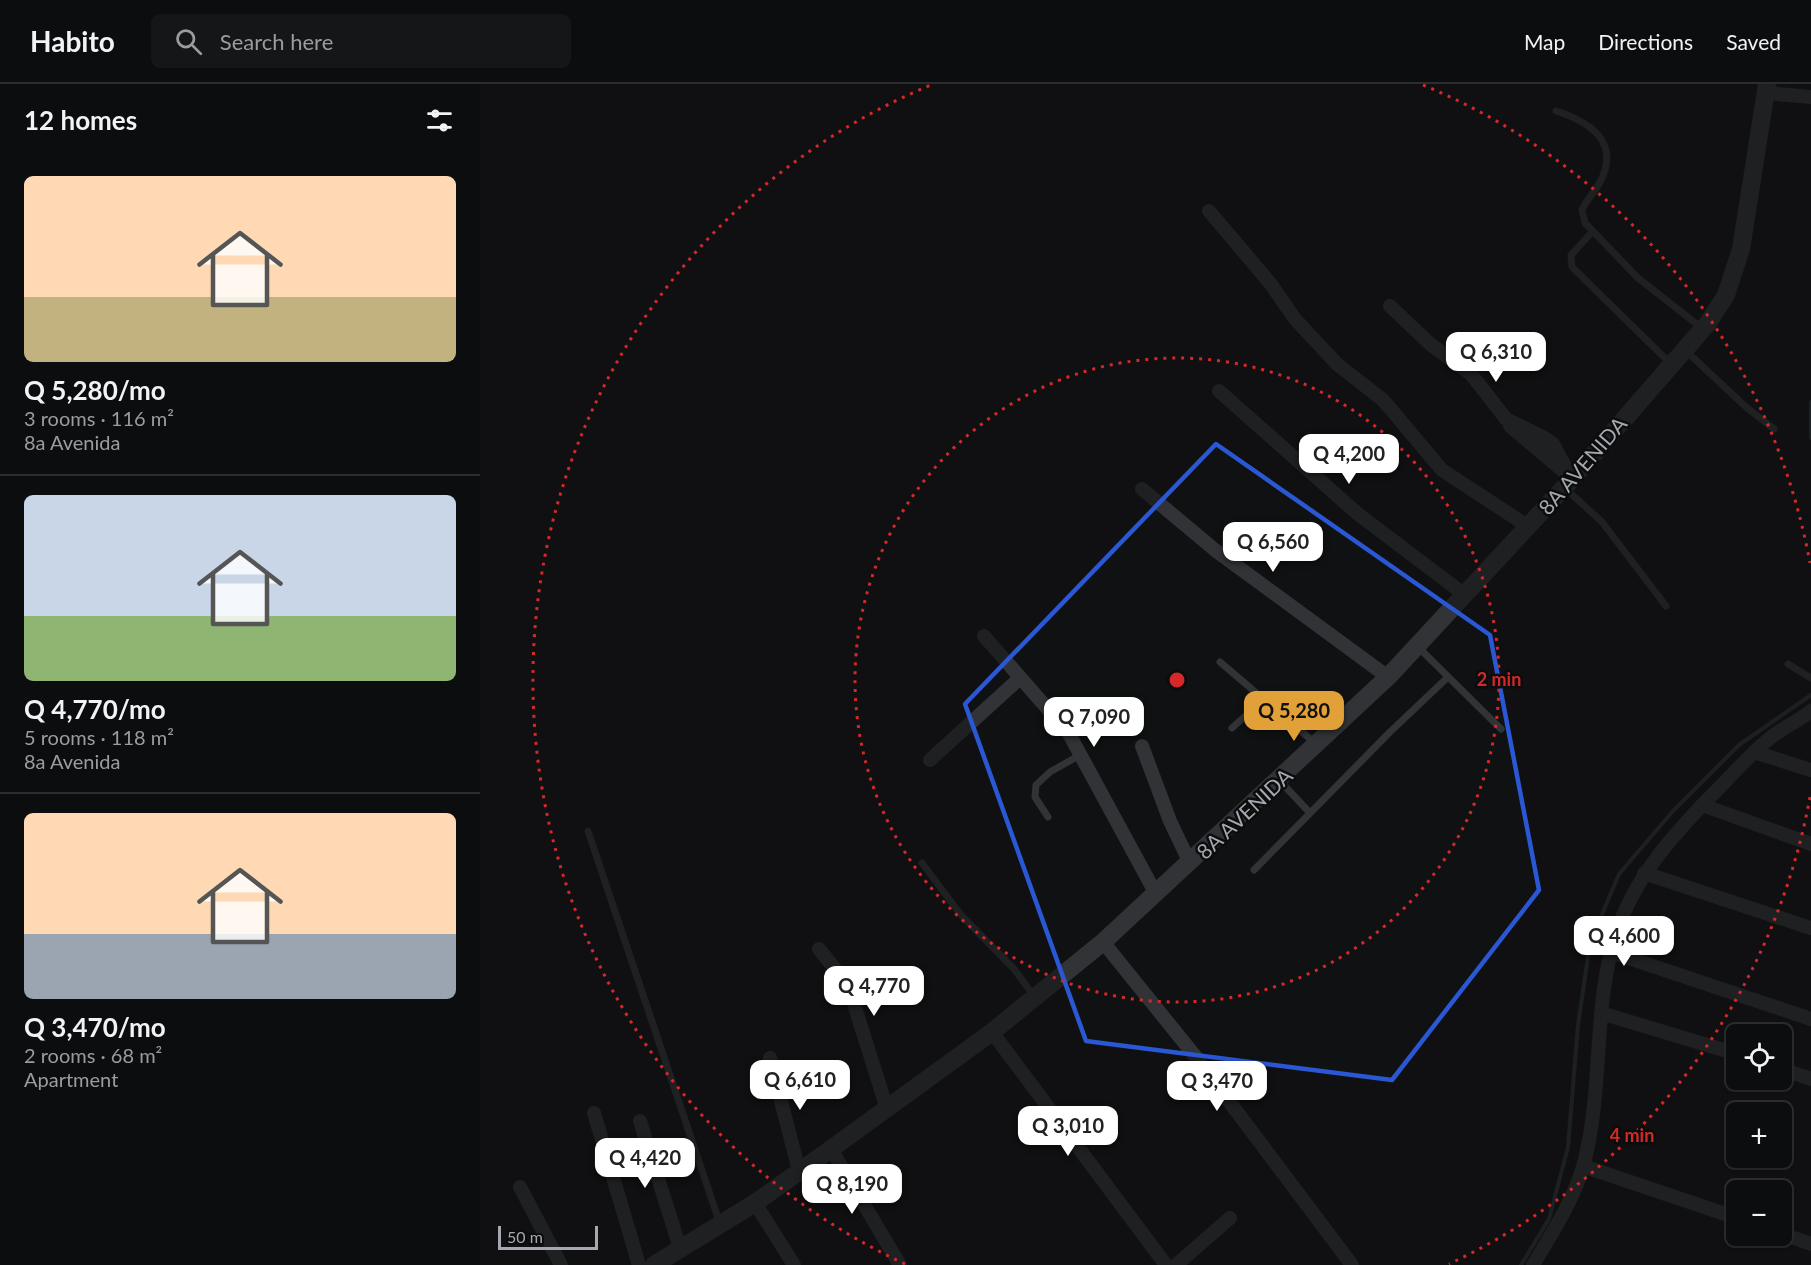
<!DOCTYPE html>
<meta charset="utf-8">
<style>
:root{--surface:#0c0d0e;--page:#151617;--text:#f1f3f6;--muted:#9a9c9e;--line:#2c2d2e;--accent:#e2a138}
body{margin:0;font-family:Lato,sans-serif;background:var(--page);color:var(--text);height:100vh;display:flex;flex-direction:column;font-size:22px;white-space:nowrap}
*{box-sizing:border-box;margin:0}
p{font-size:20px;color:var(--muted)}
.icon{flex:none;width:33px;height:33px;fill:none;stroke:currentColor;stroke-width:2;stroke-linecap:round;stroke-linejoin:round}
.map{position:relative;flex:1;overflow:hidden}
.panel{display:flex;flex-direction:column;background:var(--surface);width:480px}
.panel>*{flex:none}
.buttons{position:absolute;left:1246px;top:940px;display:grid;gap:12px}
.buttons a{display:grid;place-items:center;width:66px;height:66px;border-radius:9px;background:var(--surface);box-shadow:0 2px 4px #0004,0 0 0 2px var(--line);font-size:30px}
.scale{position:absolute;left:18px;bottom:15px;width:100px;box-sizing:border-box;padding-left:6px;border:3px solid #a3a8b1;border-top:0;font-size:16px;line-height:21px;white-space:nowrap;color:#a3a8b1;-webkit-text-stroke:4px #0c0c0d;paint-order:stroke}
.price{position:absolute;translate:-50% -51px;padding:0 14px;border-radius:12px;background:#fff;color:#222;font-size:20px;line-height:39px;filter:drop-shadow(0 2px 3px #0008)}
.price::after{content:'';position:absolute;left:50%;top:36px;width:18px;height:14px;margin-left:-9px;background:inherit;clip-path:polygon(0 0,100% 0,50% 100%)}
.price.active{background:var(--accent);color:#111}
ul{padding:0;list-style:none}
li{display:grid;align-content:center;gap:12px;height:318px;padding:0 24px}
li+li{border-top:2px solid var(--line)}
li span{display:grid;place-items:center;height:186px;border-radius:9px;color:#555}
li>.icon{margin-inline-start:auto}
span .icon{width:108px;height:108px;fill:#fffc;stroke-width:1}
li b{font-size:26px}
h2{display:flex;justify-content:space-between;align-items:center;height:72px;padding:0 24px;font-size:26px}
header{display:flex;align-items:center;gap:36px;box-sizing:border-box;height:84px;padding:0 30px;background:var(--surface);border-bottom:2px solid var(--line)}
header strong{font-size:28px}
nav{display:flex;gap:33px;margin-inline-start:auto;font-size:21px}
.search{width:420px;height:54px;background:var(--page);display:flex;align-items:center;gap:15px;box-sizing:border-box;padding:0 21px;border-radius:9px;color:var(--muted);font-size:22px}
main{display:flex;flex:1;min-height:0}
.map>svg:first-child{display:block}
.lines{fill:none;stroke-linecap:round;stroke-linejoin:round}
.stream{stroke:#2b3339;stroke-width:4}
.service{stroke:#323336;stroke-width:7}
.minor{stroke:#323336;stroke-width:14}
.tertiary{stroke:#323336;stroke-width:18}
.marked{fill:none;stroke:#2a57d4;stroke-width:4.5;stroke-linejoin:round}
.ring{fill:none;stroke:#d62828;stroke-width:3;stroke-dasharray:3 6}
.labels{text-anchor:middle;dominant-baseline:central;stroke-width:5;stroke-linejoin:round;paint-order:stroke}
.street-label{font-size:21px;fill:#a3a8b1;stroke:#0c0c0d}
.centre{fill:#d62828;stroke:#0c0c0d;stroke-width:3}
.ring-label{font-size:18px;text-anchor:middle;font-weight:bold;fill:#d62828;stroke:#0c0c0d;stroke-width:5;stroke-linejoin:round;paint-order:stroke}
</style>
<header>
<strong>Habito</strong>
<div class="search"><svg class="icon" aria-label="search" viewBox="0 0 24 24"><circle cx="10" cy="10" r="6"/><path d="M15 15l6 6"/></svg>Search here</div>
<nav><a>Map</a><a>Directions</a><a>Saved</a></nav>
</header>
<main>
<section class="panel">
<h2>12 homes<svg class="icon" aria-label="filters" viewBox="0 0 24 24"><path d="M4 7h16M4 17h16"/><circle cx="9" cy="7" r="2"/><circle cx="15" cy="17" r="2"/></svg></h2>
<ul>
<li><span style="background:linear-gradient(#ffd9b3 65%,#c2b280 0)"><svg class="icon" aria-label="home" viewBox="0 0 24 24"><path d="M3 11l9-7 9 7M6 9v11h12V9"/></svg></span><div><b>Q 5,280/mo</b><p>3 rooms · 116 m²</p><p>8a Avenida</p></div></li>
<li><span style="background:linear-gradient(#c9d6e8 65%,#8fb573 0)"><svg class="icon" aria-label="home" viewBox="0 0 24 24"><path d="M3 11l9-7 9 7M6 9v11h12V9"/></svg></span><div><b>Q 4,770/mo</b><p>5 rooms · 118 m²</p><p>8a Avenida</p></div></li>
<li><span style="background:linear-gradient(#ffd9b3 65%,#9aa5b1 0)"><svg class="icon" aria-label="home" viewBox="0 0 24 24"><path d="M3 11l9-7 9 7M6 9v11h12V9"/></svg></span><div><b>Q 3,470/mo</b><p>2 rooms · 68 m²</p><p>Apartment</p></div></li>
</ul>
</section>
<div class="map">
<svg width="1331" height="1181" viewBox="0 0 1331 1181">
<rect width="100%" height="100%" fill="#101112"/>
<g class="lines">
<!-- stream -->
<path class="stream" d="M 1331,318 L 1331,354
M 1041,1181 L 1069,1135 L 1088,1063 L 1098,941 L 1110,859 L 1139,790 L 1193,727 L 1259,661 L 1331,611"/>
<!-- service -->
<path class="service" d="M 1076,27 C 1110,38 1141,58 1120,98 C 1115,108 1106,116 1102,126 L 1105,139 L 1158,194 L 1223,245
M 1112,148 L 1091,171 L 1092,183 L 1191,280
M 1206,267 L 1266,323 L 1294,345
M 1086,405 L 1122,438 L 1186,522
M 937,562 L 1021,645
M 740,578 L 835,659
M 1308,580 L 1331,594
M 752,644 L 784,615
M 799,696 L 830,729
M 568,733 L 555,713 L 556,701 L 570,688 L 600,671
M 108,747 L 240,1140
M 442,779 L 481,831 L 534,885 L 554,912
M 774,786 L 910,648 L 968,593"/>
<!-- minor -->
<path class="minor" d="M 1285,9 L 1331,13
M 729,127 L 790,199 L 815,235 L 857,280 L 903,316 L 962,386 L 1049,443
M 910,222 L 950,260 L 991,290 L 1026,335 L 1063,353 L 1073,360 L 1092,395
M 739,307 L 878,430 L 985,511
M 1030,342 L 1088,391
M 662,405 L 735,466 L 908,593
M 504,552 L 588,648 L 676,810
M 662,662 L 690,737 L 710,779
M 1274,668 L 1331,686
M 450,676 L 540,594
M 1222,721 L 1331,760
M 1164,789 L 1331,844
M 623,858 L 715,972 L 872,1181
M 339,865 L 368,901 L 407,1025
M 1131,868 L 1331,935
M 1121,929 L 1257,970
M 512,948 L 686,1181
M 290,974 L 319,1087
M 1302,985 L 1331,995
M 114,1029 L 159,1181
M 160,1037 L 200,1164
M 351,1065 L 420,1181
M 1103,1082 L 1257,1134
M 40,1103 L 81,1181
M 275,1119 L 314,1181
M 1302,1150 L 1331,1160
M 696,1181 L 750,1134
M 1053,1181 C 1072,1149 1094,1116 1104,1079 C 1122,1011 1114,937 1131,867 C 1147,800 1193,750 1240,703 C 1256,687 1271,669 1289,655 C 1302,644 1318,637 1331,627"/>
<!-- tertiary -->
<path class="tertiary" d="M 174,1181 L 275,1119 L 351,1065 L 512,948 L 623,858 L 908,593 L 1092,395 L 1228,239 L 1246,211 L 1261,165 L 1287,0"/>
</g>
<!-- marked area -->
<path d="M0 0H1331V1181H0ZM 736,360 L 1010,551 L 1059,806 L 912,996 L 606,957 L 485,620 Z" fill="#101112" fill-opacity=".55" fill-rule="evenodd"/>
<path class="marked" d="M 736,360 L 1010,551 L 1059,806 L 912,996 L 606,957 L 485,620 Z"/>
<!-- distance rings -->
<g class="ring">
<circle cx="697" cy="596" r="322"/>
<path d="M1330 713A644 644 0 0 1 969 1180M425 1180A644 644 0 0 1 451 1M943 1A644 644 0 0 1 1330 479"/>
</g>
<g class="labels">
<!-- street labels -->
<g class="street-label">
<text transform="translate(1102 381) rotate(-49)">8A AVENIDA</text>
<text transform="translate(764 729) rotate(-43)">8A AVENIDA</text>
</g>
</g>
<circle cx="697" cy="596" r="9" class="centre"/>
<g class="ring-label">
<text x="1019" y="602">2 min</text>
<text x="1152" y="1058">4 min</text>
</g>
</svg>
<div class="buttons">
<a><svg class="icon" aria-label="locate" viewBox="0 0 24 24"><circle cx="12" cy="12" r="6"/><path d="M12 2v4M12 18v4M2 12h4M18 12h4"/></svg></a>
<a>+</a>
<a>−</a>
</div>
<div class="scale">50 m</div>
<b class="price" style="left:1016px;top:299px">Q 6,310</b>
<b class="price" style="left:869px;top:401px">Q 4,200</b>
<b class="price" style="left:793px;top:489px">Q 6,560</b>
<b class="price active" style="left:814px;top:658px">Q 5,280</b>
<b class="price" style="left:614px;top:664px">Q 7,090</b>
<b class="price" style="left:1144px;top:883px">Q 4,600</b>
<b class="price" style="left:394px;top:933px">Q 4,770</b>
<b class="price" style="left:320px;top:1027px">Q 6,610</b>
<b class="price" style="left:737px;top:1028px">Q 3,470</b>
<b class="price" style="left:588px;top:1073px">Q 3,010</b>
<b class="price" style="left:165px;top:1105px">Q 4,420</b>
<b class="price" style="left:372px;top:1131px">Q 8,190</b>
</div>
</main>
